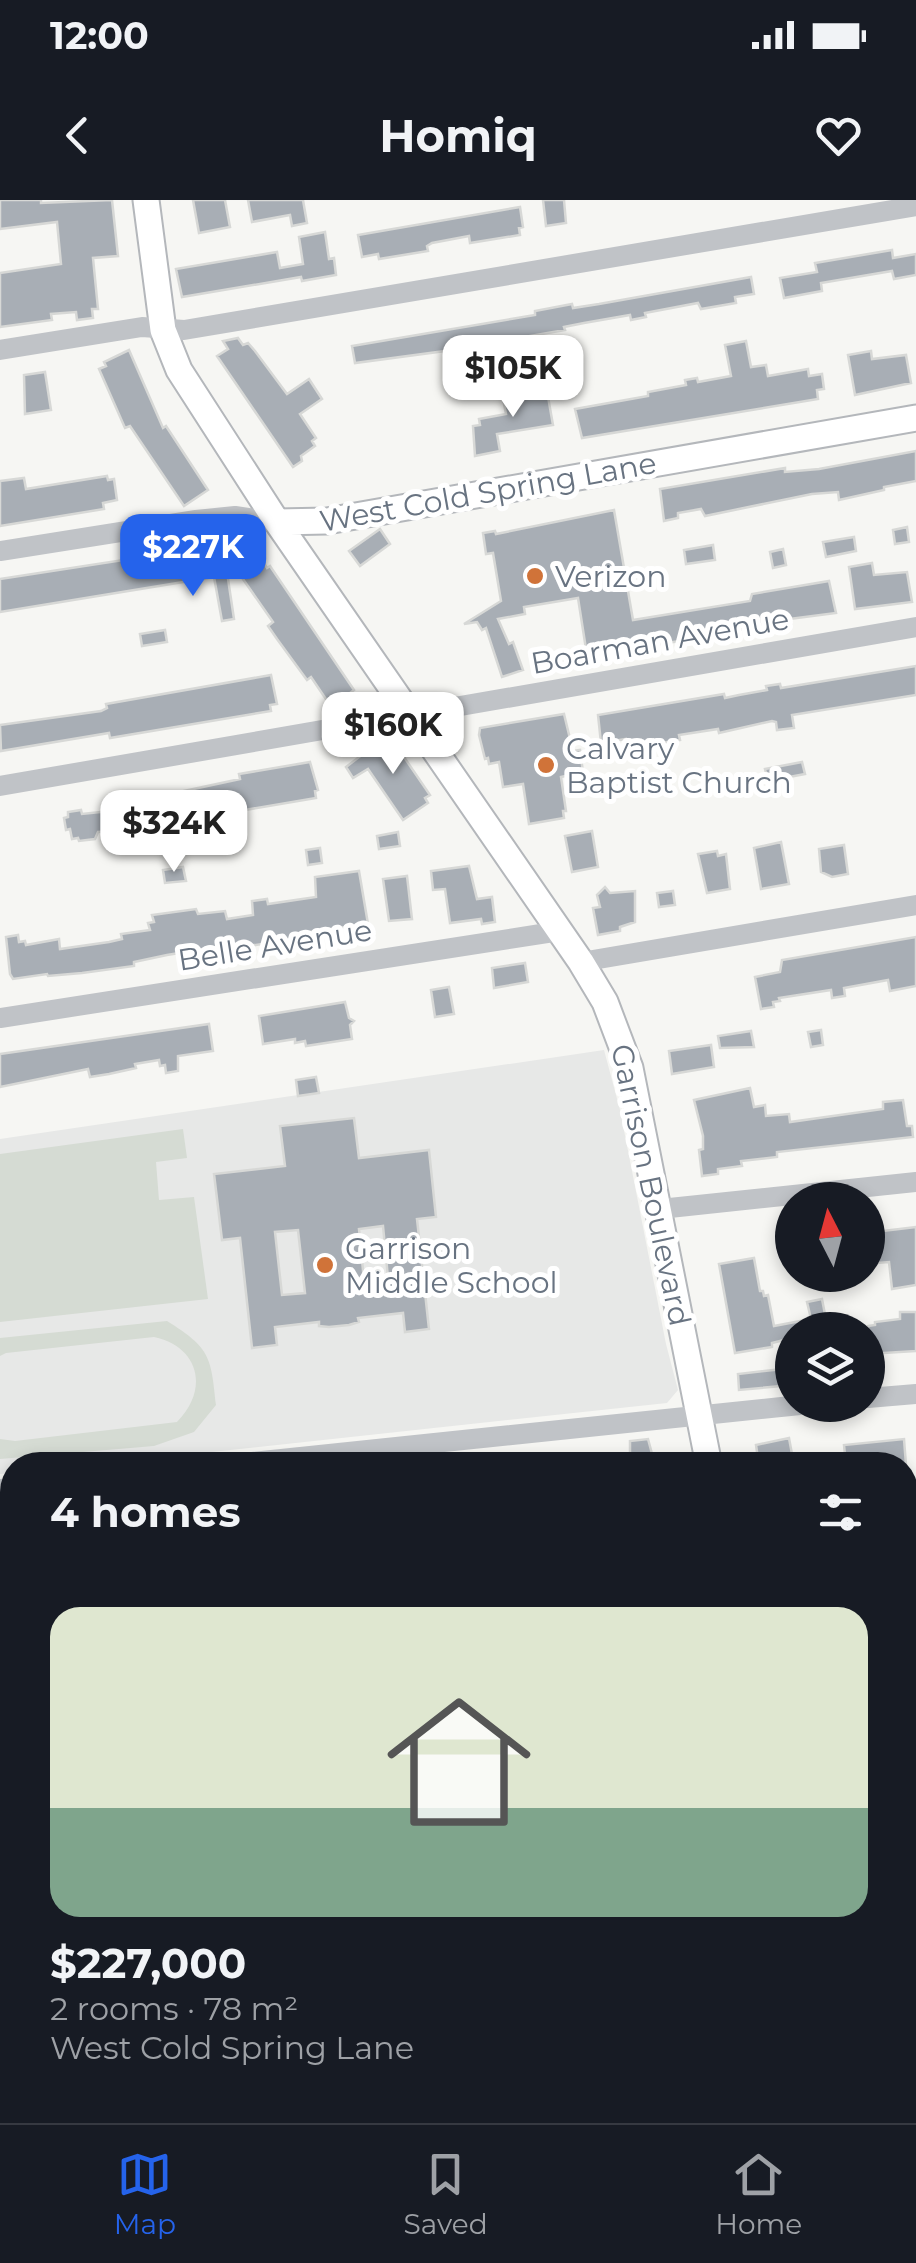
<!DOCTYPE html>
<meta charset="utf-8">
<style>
:root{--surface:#171b24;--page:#20242c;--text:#f1f3f6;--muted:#9ea1a6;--line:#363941;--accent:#2563eb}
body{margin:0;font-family:Montserrat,sans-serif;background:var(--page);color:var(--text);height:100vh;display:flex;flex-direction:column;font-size:38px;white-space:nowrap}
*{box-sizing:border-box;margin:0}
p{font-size:32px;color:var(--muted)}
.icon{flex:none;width:55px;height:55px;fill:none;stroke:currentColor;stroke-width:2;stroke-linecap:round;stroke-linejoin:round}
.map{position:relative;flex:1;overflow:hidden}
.side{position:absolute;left:0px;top:1252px;width:918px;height:672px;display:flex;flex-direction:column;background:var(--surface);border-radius:40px 40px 0 0;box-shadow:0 5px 15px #0003}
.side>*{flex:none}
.needle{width:65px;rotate:354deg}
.buttons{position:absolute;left:775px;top:982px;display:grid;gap:20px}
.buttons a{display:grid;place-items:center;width:110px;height:110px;border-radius:50%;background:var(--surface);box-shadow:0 5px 15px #0003;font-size:50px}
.price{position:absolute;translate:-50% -85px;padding:0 22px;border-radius:20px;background:#fff;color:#222;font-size:32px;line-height:65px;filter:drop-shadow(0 2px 5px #0008)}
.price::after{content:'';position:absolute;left:50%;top:60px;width:30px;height:22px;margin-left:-15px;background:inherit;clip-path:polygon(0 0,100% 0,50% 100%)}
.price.current{background:var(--accent);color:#fff}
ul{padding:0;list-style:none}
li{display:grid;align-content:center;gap:20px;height:530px;padding:0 50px}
li span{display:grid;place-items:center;height:310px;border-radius:30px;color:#555}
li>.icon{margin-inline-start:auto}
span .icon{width:180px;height:180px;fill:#fffc;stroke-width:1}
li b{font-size:42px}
h2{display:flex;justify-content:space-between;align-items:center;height:120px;padding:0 50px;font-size:42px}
.status{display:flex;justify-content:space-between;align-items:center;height:70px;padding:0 50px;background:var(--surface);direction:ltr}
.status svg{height:28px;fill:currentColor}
header{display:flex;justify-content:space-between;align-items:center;height:130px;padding:0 50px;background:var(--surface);font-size:45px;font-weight:700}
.dock{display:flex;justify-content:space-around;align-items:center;height:140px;border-top:2px solid var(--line);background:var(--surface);font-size:28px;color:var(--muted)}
.dock a{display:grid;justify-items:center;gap:5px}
.dock .current{color:var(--accent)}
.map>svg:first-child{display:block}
.built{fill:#e7e8e7}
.green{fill:#d5dbd3}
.building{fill:#a8aeb5;stroke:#d7d8d6;stroke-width:2.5;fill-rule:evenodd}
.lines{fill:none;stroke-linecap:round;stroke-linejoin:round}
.major-casing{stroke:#b4b7bb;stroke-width:29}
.minor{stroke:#c0c3c7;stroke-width:20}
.major{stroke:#fff;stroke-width:25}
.poi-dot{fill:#d07339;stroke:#fff;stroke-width:4}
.labels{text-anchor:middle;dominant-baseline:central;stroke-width:10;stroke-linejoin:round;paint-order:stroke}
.street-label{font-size:30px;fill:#687381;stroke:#fff}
.poi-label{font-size:30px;fill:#687381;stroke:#fff;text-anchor:start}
</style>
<div class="status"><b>12:00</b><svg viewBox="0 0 49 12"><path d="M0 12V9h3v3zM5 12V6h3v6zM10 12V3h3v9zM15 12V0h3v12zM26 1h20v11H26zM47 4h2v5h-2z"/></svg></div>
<header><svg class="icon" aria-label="back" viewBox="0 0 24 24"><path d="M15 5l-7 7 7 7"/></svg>Homiq<svg class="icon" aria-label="heart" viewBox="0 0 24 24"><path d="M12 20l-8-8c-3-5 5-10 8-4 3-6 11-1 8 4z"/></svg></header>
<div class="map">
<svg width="916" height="1923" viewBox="0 0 916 1923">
<rect width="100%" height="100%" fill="#f6f6f3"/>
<!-- built -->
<path class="built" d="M 604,850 L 620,910 L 666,1144 L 678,1190 L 667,1203 L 90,1265 L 12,1265 L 12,1273 L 0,1274 L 0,939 Z"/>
<!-- green -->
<path class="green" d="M 183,929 L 187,958 L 156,962 L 159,1000 L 194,997 L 208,1099 L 0,1122 L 0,954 Z
M 167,1121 C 210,1148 211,1156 216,1205 L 194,1232 L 154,1246 L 0,1259 L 0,1239 L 15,1241 L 177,1222 C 209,1190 200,1147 154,1137 L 6,1153 L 0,1156 L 0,1138 Z"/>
<!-- building -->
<path class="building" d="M 0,0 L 41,0 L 41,3 L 112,0 L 118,56 L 93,58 L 98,109 L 92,109 L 93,118 L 77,120 L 76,112 L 51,114 L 52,120 L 0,127 L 0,73 L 61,64 L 57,22 L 0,29 Z
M 193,0 L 225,0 L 230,27 L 199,33 Z
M 248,0 L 303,0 L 307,23 L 292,26 L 290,15 L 252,22 Z
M 543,0 L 564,0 L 566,23 L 546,26 Z
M 520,7 L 523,27 L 519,28 L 520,35 L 470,43 L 469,36 L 432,43 L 427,46 L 428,51 L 379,59 L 378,54 L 362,57 L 358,35 Z
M 325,32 L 329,59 L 334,58 L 336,75 L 302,81 L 301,77 L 182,97 L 176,69 L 277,52 L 280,68 L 303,64 L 299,37 Z
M 892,50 L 893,58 L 916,54 L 916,75 L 894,79 L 892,71 L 821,83 L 822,91 L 784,98 L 780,78 L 817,72 L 815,63 Z
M 751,77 L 754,94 L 735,97 L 736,103 L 701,109 L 698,103 L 645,113 L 646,117 L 631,120 L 630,115 L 584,123 L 564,127 L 565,130 L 530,136 L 531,141 L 496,148 L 501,172 L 458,180 L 453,150 L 355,163 L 352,146 L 535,115 L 535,111 L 572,104 L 573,108 L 599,104 Z
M 238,138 L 243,145 L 248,143 L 255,151 L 287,194 L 309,179 L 322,199 L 300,214 L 316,238 L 312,241 L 315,246 L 301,256 L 302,261 L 293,267 L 217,156 L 228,149 L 223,141 Z
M 746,141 L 751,167 L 766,165 L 768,176 L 808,169 L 809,176 L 822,174 L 824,189 L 817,190 L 818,199 L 582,238 L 575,209 L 648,196 L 648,192 L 686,185 L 685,180 L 697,178 L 698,182 L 731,176 L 725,145 Z
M 129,150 L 163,228 L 166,226 L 208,290 L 184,306 L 130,226 L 125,228 L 99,169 L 106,166 L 104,162 Z
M 871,151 L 872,159 L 906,155 L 911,183 L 855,195 L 848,155 Z
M 45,172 L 51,210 L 25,214 L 24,175 Z
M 577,172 L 579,186 L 565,188 L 562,175 Z
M 538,188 L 538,192 L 547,191 L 553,225 L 497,234 L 500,251 L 475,256 L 473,226 L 480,225 L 479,219 L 506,214 L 503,199 L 523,196 L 522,191 Z
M 916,251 L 916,281 L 884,287 L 884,290 L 839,300 L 838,292 L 812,294 L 705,316 L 701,309 L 678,313 L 678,318 L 664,321 L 660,289 L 785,268 L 785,272 L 819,269 Z
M 107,276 L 108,280 L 114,279 L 117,300 L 103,303 L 104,309 L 0,326 L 0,281 L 24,278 L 26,289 Z
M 614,310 L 633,420 L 750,401 L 752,394 L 829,381 L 836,413 L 774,421 L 734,432 L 649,446 L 646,439 L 586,449 L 578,398 L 524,407 L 525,414 L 498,419 L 509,444 L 513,442 L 523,470 L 502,477 L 486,428 L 482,430 L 477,422 L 464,424 L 501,401 L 493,353 L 486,354 L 483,333 L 495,331 L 496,334 Z
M 907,327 L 909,342 L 895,344 L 893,330 Z
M 380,329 L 390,344 L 360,366 L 349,351 Z
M 190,335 L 194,354 L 231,348 L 239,342 L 242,347 L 252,345 L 267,368 L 270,366 L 354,490 L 350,493 L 353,498 L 334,511 L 311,477 L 307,480 L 277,439 L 268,426 L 273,422 L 224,352 L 234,419 L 222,421 L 214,377 L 0,412 L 0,379 L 182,351 L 180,337 Z
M 854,337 L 856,351 L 826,357 L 823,342 Z
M 713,345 L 715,360 L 686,364 L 684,350 Z
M 783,349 L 786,365 L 773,368 L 770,352 Z
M 872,363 L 874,375 L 907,372 L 912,402 L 855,409 L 849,367 Z
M 165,430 L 167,442 L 142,446 L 140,434 Z
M 916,466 L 916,495 L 792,515 L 794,528 L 777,530 L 776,522 L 772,521 L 719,533 L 718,529 L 679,535 L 680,540 L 643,546 L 641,540 L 627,543 L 626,539 L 601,543 L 598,515 L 724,494 L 725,498 L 739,495 L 767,490 L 766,486 L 780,484 L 781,488 Z
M 271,475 L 277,504 L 270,505 L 271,511 L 110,538 L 109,533 L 1,551 L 0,525 L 101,511 L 107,508 L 106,504 Z
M 564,514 L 573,551 L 580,550 L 583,572 L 561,577 L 566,611 L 563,611 L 564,618 L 529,624 L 523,584 L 503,587 L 499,562 L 489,564 L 488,558 L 485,559 L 479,535 L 480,528 Z
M 384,538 L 388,544 L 393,541 L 430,595 L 425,598 L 428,603 L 403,620 L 368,569 L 353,578 L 346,567 Z
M 310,562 L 318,590 L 315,591 L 316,598 L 245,610 L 244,604 L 225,605 L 192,612 L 187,618 L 171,621 L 170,617 L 144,621 L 140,629 L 98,632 L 95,639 L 79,641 L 78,638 L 72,639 L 70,629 L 66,630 L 64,618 L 68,617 L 68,612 L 81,610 L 82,614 L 110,611 L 115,606 L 157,600 L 161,596 L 240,579 L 239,574 Z
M 802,562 L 805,574 L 768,581 L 765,569 Z
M 592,631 L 598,667 L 572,672 L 565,636 Z
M 398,632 L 400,646 L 379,649 L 377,636 Z
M 781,642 L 789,684 L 761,689 L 754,648 Z
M 844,645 L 848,674 L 832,677 L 821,672 L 819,649 Z
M 320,648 L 322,663 L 308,665 L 306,650 Z
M 717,651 L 718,656 L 726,654 L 730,689 L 707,693 L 698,654 Z
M 469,666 L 477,699 L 492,697 L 495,722 L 482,724 L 481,719 L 450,723 L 445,689 L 433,690 L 431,671 Z
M 183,667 L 186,681 L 165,683 L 163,670 Z
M 359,671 L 368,724 L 309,732 L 309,737 L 235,748 L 216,751 L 216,747 L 167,755 L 134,762 L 134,766 L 82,773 L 48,776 L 47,774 L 13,779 L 10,774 L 6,737 L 18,735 L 19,742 L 25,741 L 26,745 L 59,739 L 60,749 L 109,742 L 122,739 L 121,734 L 150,730 L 148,723 L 154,722 L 152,715 L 196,709 L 198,714 L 225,711 L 227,719 L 253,715 L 252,701 L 267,699 L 268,704 L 316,697 L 315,677 Z
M 407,676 L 412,719 L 389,721 L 383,679 Z
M 605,687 L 610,693 L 635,691 L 635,722 L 620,727 L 620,731 L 598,735 L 593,708 L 600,707 L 597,695 Z
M 673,691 L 675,705 L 659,707 L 657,693 Z
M 916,737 L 916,786 L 890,791 L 888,780 L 844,788 L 845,796 L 832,798 L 831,790 L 779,798 L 780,801 L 773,802 L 774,807 L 761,809 L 755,777 L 780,772 L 782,760 Z
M 525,763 L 528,782 L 494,788 L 492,768 Z
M 449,787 L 454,814 L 435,817 L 431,790 Z
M 345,802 L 349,818 L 354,821 L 350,825 L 352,839 L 306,846 L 305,841 L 295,843 L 295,839 L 263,844 L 259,816 Z
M 209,824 L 213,851 L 178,856 L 178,871 L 166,873 L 165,865 L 160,866 L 159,860 L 135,864 L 136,868 L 109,874 L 90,877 L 88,869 L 0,887 L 0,854 Z
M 821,830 L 823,845 L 811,847 L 808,832 Z
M 751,831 L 754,847 L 720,848 L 718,836 Z
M 711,845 L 714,867 L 672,874 L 669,851 Z
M 316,877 L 319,893 L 298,896 L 296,880 Z
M 750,888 L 754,907 L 765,905 L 766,916 L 789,914 L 790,922 L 883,909 L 883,902 L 903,900 L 907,926 L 912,926 L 913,937 L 777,952 L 777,957 L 741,961 L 742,966 L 718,969 L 718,974 L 702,976 L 699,950 L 703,949 L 703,936 L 694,900 Z
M 354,918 L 359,958 L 429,950 L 436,1017 L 417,1019 L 429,1129 L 405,1132 L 403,1113 L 358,1118 L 359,1122 L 349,1125 L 329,1127 L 319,1126 L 319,1122 L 275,1127 L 277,1145 L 252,1148 L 240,1038 L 222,1040 L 214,974 L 285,966 L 280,926 ZM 383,1026 L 389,1088 L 365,1091 L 359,1029 ZM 298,1030 L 305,1093 L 282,1095 L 275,1032 Z
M 916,1027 L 916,1085 L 892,1089 L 889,1062 L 877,1063 L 874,1032 Z
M 754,1058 L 760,1091 L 763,1091 L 764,1096 L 768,1095 L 774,1126 L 811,1119 L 807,1102 L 822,1099 L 828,1130 L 792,1130 L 792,1138 L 772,1143 L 772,1147 L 735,1153 L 719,1064 Z
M 900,1112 L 916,1112 L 916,1151 L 868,1154 L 868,1126 L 875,1125 L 875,1122 L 900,1119 Z
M 792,1168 L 792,1185 L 739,1190 L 738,1174 Z
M 789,1238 L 794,1265 L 759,1265 L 756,1245 Z
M 648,1239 L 655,1265 L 630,1265 L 630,1241 Z
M 904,1239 L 906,1265 L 846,1265 L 844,1245 Z
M 12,1325 L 12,1366 L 0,1367 L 0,1327 Z
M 9,1689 L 12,1728 L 0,1730 L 0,1690 Z
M 12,1811 L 12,1844 L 0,1846 L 0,1813 Z"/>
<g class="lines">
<!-- major casing -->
<g class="major-casing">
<path id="major" d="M 146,0 L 163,130 L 179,170 L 277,322 L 581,762 L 605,802 L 630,868 L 709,1265
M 277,322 L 327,321 L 916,218
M 814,1912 L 814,1923"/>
</g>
<!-- minor -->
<path class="minor" d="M 0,150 L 142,127 L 184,130 L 916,6
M 0,351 L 196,320 L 235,316 L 277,322
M 0,586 L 916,427
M 581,762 L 916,705
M 0,818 L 560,731
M 660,1009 L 916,982
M 868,1198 L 916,1194
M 223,1265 L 800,1205
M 0,1289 L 12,1288
M 905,1452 L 916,1455
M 0,1531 L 12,1529
M 905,1730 L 916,1733
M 0,1769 L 12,1768
M 546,1912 L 547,1923
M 309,1923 L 312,1912"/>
<!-- major -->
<use href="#major" class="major"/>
</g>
<!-- markers -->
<g class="poi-dot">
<circle cx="535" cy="376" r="10"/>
<circle cx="546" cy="565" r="10"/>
<circle cx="325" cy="1065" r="10"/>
</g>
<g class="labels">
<!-- street labels -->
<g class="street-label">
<text transform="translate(488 292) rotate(-10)">West Cold Spring Lane</text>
<text transform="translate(660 441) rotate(-10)">Boarman Avenue</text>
<text transform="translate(275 745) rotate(-9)">Belle Avenue</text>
<text transform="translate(651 985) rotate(78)">Garrison Boulevard</text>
</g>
<!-- poi labels -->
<g class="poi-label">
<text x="555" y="376">Verizon</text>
<text x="566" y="548">Calvary<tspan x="566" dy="34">Baptist Church</tspan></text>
<text x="345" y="1048">Garrison<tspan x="345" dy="34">Middle School</tspan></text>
</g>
</g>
</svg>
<div class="buttons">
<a><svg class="needle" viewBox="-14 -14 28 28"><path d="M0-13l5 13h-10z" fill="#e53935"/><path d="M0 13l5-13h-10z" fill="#9ea1a6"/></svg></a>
<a><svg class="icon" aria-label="layers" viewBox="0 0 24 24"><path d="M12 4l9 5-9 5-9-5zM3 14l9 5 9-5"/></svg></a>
</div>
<b class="price" style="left:513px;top:220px">$105K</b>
<b class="price current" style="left:193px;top:399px">$227K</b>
<b class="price" style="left:393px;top:577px">$160K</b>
<b class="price" style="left:174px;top:675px">$324K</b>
<section class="side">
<h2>4 homes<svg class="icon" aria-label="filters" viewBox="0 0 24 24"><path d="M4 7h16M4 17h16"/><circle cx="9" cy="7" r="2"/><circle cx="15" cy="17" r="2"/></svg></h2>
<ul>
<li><span style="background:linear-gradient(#dfe7d0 65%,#7fa58c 0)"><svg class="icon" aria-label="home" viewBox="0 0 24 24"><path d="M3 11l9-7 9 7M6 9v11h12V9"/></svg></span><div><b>$227,000</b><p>2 rooms · 78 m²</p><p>West Cold Spring Lane</p></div></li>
</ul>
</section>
</div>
<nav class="dock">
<a class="current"><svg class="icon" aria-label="map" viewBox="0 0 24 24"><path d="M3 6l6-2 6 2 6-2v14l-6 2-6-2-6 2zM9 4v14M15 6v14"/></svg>Map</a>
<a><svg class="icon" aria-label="saved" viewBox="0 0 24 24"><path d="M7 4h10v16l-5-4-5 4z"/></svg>Saved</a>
<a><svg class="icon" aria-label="home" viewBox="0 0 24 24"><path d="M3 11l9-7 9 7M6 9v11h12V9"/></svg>Home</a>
</nav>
